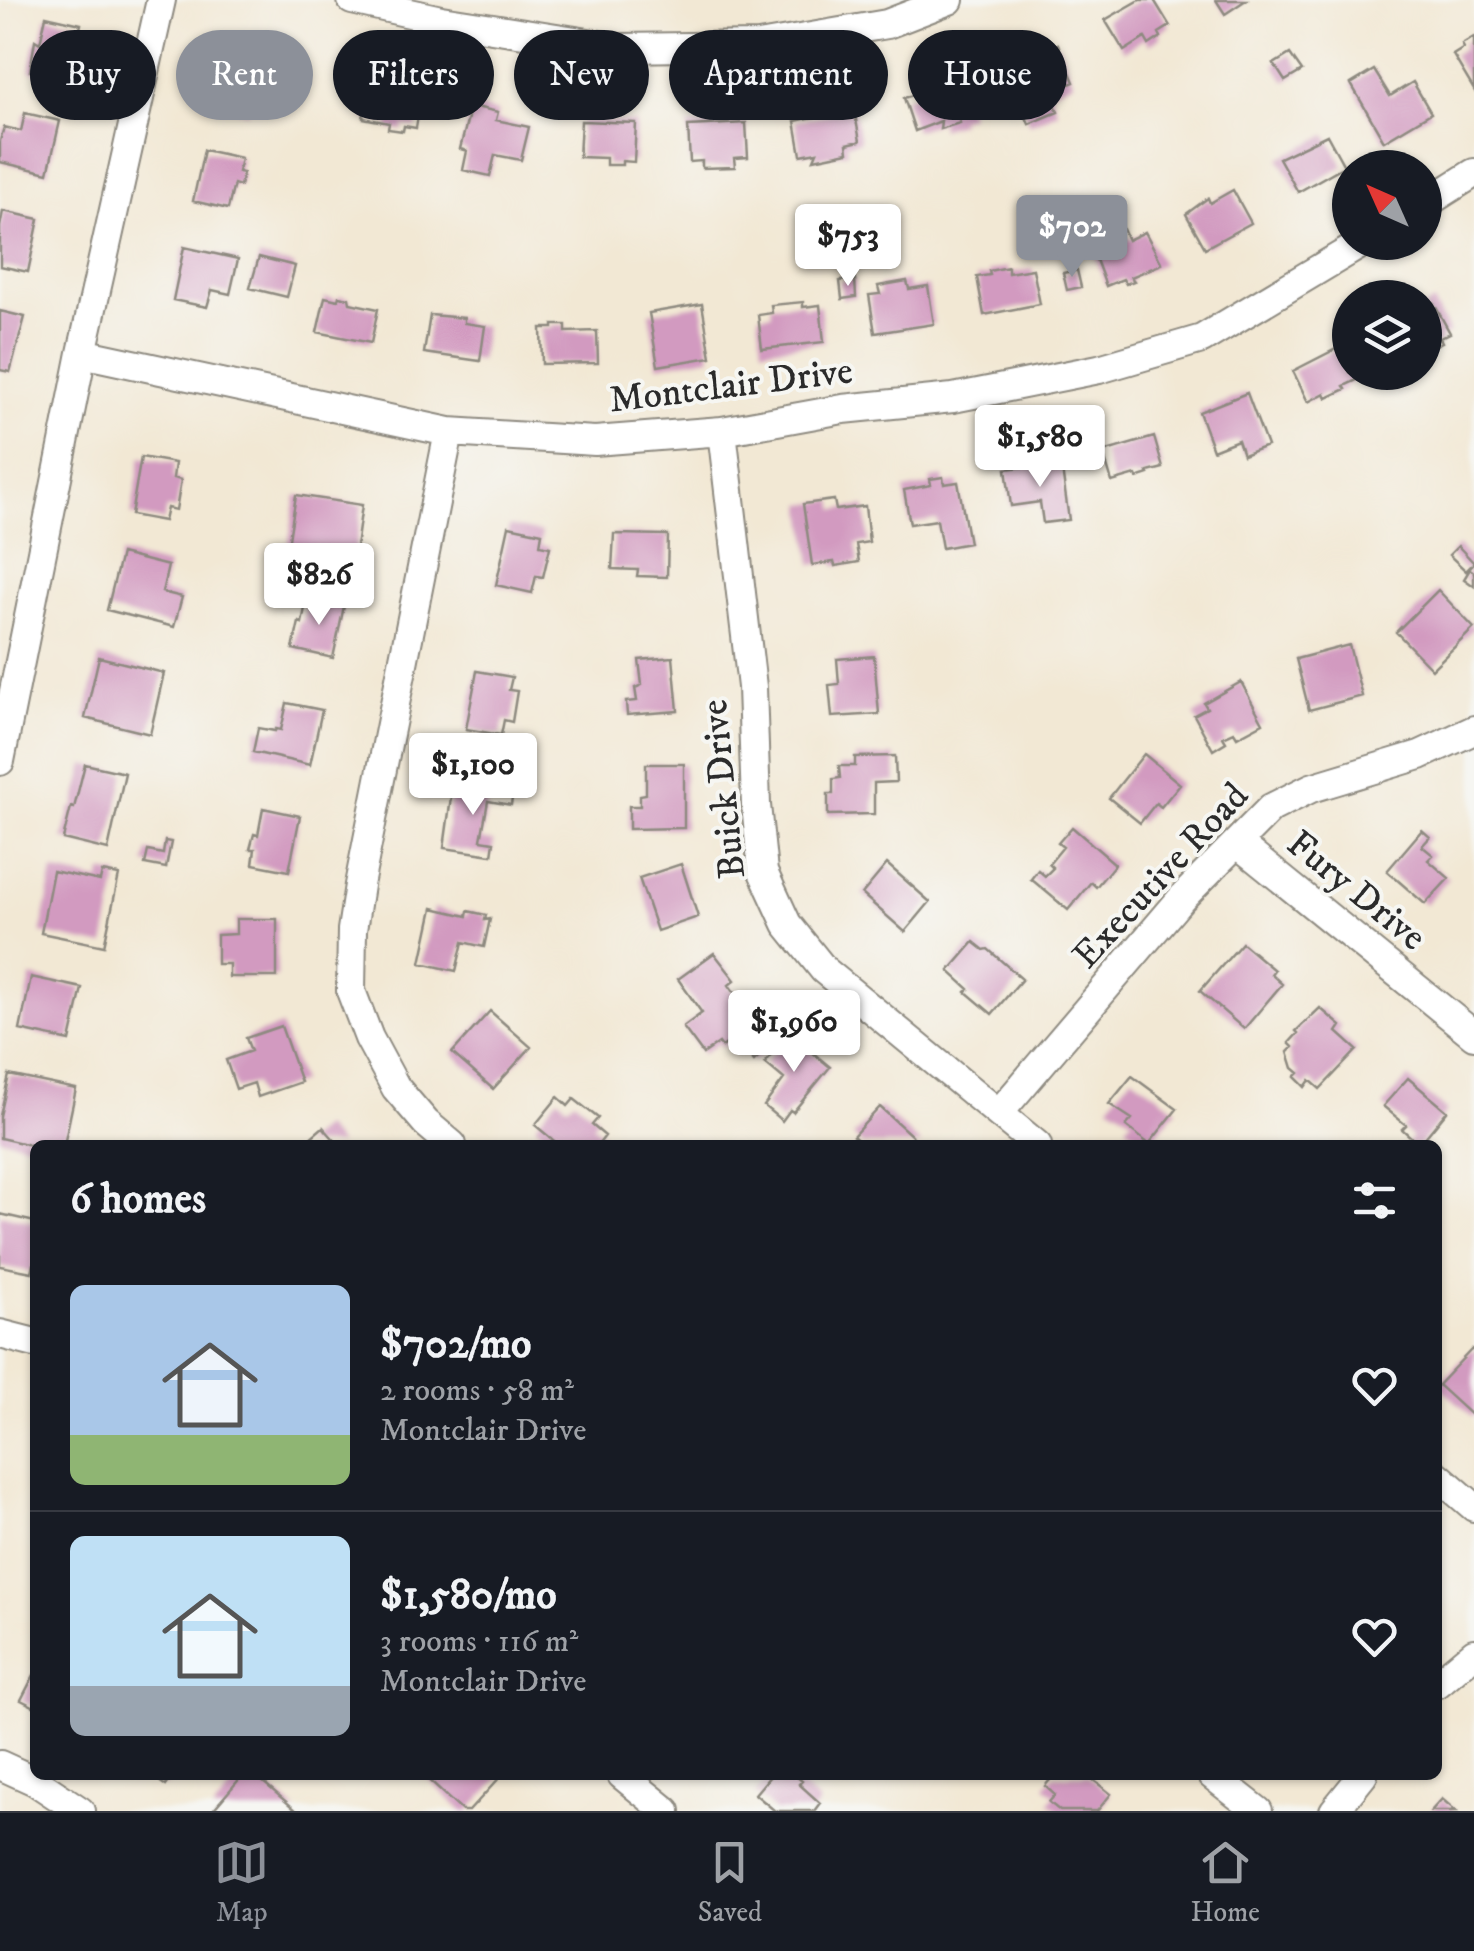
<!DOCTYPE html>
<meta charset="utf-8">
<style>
:root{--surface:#171b24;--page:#242831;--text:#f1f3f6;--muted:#9ea1a6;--line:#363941;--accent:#8c9099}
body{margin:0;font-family:"IM FELL DW Pica",serif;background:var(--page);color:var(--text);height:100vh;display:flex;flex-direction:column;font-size:38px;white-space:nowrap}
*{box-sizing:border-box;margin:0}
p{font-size:32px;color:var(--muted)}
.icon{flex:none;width:55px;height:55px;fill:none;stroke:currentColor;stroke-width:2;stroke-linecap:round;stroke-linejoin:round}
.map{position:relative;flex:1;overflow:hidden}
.details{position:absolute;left:30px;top:1140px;width:1412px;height:640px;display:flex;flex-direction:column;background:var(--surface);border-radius:15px;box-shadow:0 2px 8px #0004}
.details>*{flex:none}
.banner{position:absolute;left:30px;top:30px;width:1415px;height:90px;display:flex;gap:20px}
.needle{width:65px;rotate:315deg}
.tools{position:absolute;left:1332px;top:150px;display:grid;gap:20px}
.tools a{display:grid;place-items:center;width:110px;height:110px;border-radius:50%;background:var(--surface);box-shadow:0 2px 8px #0004;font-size:50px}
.price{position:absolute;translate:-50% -85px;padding:0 22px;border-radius:10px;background:#fff;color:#222;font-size:32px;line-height:65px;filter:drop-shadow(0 2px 5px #0008)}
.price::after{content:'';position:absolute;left:50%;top:60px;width:30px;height:22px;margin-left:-15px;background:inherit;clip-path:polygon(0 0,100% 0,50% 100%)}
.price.active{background:var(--accent);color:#fff}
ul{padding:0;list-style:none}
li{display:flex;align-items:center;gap:30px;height:250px;padding:0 40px}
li+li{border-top:2px solid var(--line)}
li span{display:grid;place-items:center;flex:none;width:280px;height:200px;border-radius:15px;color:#555}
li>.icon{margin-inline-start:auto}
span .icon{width:120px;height:120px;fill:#fffc;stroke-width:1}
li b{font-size:42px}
h2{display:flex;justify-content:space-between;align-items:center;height:120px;padding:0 40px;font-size:42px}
.tag{padding:0 35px;border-radius:45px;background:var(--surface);box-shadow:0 2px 8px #0004;font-size:35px;line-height:90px}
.tag.active{background:var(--accent);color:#fff}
.dock{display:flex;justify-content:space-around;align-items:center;height:140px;border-top:2px solid var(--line);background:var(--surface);font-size:28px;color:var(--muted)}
.dock a{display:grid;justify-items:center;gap:5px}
.dock .active{color:var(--accent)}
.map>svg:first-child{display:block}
.building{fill:#d29ac0}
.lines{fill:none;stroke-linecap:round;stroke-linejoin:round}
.minor-casing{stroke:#8e8a80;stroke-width:32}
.minor{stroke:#fff;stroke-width:28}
.labels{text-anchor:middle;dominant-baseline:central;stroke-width:8;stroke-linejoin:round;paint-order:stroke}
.street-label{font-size:38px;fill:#2b2b2b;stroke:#f6f6f2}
</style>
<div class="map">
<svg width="1474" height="1811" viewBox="0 0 1474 1811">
<rect width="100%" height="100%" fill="#f6f6f2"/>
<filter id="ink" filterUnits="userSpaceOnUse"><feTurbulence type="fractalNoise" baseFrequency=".01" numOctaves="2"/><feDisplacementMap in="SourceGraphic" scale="20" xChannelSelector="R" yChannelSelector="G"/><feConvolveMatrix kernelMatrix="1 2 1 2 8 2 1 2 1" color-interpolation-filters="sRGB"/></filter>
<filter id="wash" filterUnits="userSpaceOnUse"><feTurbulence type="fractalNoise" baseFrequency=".0048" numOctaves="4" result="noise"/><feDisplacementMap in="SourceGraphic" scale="40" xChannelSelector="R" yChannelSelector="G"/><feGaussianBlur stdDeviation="2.25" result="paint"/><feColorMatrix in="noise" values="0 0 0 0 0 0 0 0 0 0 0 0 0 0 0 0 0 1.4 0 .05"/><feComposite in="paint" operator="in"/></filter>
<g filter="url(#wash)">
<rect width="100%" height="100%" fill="#f2e8d4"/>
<g id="blocks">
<!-- building -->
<path class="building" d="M 1140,0 L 1154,0 L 1170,26 L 1159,33 L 1161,37 L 1149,45 L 1145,38 L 1124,51 L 1105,20 Z
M 1216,0 L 1246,0 L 1225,14 Z
M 46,16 L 81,24 L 69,80 L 30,71 L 35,40 L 40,43 Z
M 1474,37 L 1474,90 L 1453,55 L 1464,48 L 1462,44 Z
M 1058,44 L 1074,82 L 1050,92 L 1058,112 L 1029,124 L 1002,60 L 1029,48 L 1032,55 Z
M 225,52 L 280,66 L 274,91 L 265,88 L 262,100 L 257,99 L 259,90 L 254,89 L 248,113 L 211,104 Z
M 1290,54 L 1302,71 L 1285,81 L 1274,64 Z
M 1374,70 L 1390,96 L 1413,82 L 1431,113 L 1384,141 L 1351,84 Z
M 958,79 L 970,115 L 959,119 L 960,123 L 940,129 L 941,121 L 915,131 L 904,98 Z
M 369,82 L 422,91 L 416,128 L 404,126 L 403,131 L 388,129 L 389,123 L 363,118 Z
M 471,106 L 498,112 L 496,120 L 529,127 L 521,160 L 495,155 L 490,176 L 463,170 L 467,151 L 460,149 Z
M 854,109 L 860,141 L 847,144 L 848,152 L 814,159 L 817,152 L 801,155 L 795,121 Z
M 25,113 L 60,121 L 48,173 L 0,162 L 0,141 L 4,127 L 21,131 Z
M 581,121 L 636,123 L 634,162 L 622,161 L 622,165 L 606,165 L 606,158 L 579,157 Z
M 746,123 L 748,157 L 734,158 L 735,167 L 702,168 L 702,161 L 690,162 L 688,126 Z
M 1327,135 L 1344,166 L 1298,192 L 1279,158 Z
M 204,150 L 241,158 L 238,172 L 243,173 L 240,186 L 234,184 L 228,209 L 193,201 Z
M 1233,190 L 1251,223 L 1205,248 L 1186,214 L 1208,198 L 1210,203 Z
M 3,211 L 39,219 L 28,272 L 0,266 L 0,227 Z
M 1116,214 L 1128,240 L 1145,232 L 1162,264 L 1131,277 L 1134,281 L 1126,284 L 1123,279 L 1106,286 L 1092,249 L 1094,248 L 1086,224 Z
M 184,247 L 238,259 L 230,294 L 212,290 L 207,307 L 173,300 Z
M 259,257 L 295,266 L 287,297 L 250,288 Z
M 1008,267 L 1008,273 L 1033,269 L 1040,304 L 984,315 L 977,277 L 990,275 L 989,271 Z
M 1077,270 L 1081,287 L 1067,290 L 1063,273 Z
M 855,279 L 856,297 L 842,299 L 840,281 Z
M 907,281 L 909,289 L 928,286 L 934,324 L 875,333 L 869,295 L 880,294 L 878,286 Z
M 339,296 L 349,298 L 350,303 L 378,309 L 371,343 L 317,332 L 325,297 L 338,300 Z
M 803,302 L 803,307 L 820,305 L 824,342 L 762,349 L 758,315 L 772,313 L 771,305 Z
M 1433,302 L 1450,333 L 1440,338 L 1442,342 L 1428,349 L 1425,346 L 1425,307 Z
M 702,304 L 711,357 L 658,366 L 649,313 Z
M 0,311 L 25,317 L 10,372 L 0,370 Z
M 430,315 L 464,318 L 464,323 L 485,326 L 480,361 L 424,353 Z
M 553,325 L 566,325 L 566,332 L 597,331 L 598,363 L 542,364 L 541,328 L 553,328 Z
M 1340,347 L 1350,366 L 1350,372 L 1353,372 L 1357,380 L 1344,386 L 1346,389 L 1327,398 L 1325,393 L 1308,402 L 1293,371 Z
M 1247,393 L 1267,446 L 1243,455 L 1238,440 L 1213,450 L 1199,412 Z
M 1154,437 L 1163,468 L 1148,472 L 1149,474 L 1137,478 L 1136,475 L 1112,482 L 1103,452 Z
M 141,457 L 175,463 L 173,478 L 181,480 L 176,510 L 167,508 L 164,521 L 131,515 Z
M 1061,462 L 1069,520 L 1043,523 L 1040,502 L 1011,506 L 1006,469 Z
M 943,477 L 944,484 L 958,482 L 969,543 L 942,548 L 937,520 L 910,524 L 904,490 L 931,485 L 930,479 Z
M 296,495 L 362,505 L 354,562 L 287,552 Z
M 834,500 L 836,510 L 865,506 L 869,542 L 856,544 L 859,562 L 835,566 L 834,562 L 812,565 L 803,504 Z
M 509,526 L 542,533 L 540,545 L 550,547 L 543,577 L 536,576 L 532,593 L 496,585 Z
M 614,534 L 668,535 L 667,577 L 637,576 L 638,570 L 612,569 Z
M 1458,546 L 1474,563 L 1466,571 L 1449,555 Z
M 121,554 L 168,566 L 162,592 L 182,597 L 174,627 L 107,610 Z
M 1470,569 L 1474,572 L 1474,586 L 1464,579 Z
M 1438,590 L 1474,628 L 1432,669 L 1396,632 Z
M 307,598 L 344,606 L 333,658 L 293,649 L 299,622 L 302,623 Z
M 1349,645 L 1362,696 L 1309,710 L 1296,659 Z
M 874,656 L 879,714 L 832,717 L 829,685 L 839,684 L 837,659 Z
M 99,657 L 164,673 L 150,734 L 85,718 Z
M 673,657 L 678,711 L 627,715 L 626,702 L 637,701 L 635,688 L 642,685 L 639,660 Z
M 477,671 L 512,677 L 509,690 L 517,691 L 512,722 L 504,720 L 501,735 L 466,729 Z
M 1241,682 L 1263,723 L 1237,737 L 1234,732 L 1223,737 L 1226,742 L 1213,750 L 1194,715 L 1207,708 L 1204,703 Z
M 287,703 L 322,710 L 310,765 L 253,752 L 258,728 L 275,731 L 276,729 L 281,730 Z
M 1144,754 L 1180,784 L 1161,807 L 1156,803 L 1140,823 L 1109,798 Z
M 895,756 L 896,782 L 874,783 L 874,814 L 828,815 L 828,794 L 833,794 L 833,779 L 840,778 L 839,766 L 855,766 L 855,757 Z
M 85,764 L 125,773 L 108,850 L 63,839 L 71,807 L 74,808 Z
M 646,764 L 684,764 L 684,828 L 629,829 L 629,806 L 640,806 L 640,795 L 646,794 Z
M 489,782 L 514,786 L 511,805 L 488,801 L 481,840 L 494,842 L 492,855 L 444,848 L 452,790 L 487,796 Z
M 263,808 L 300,816 L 289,871 L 253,864 L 255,849 L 250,849 L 254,834 L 258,835 Z
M 1072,827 L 1115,864 L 1096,887 L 1091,882 L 1068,910 L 1031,879 L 1038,870 L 1045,876 L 1053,868 L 1049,864 L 1063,847 L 1058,843 Z
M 1422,830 L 1430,837 L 1422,846 L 1433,855 L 1428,860 L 1449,878 L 1425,904 L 1387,871 Z
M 165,841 L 171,842 L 166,868 L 145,864 L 148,851 L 163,854 Z
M 681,864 L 698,917 L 657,931 L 639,878 Z
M 887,864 L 930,902 L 905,932 L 862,894 Z
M 53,871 L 100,881 L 102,872 L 119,875 L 104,946 L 41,933 Z
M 433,908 L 467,916 L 468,911 L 486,915 L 485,920 L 490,919 L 484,947 L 463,942 L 456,971 L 421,963 Z
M 236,919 L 277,919 L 277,977 L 229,977 L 229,964 L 217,964 L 217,935 L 236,934 Z
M 974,942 L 984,950 L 988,949 L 1022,979 L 992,1014 L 966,992 L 969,989 L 949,971 Z
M 1242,943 L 1274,970 L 1271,974 L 1282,984 L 1244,1029 L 1200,991 Z
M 714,953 L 735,980 L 729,985 L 756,1023 L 722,1047 L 719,1043 L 703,1054 L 683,1027 L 702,1013 L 678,979 Z
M 31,977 L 82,988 L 70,1041 L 20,1030 Z
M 1320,1008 L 1341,1026 L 1337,1032 L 1357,1050 L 1320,1089 L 1310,1080 L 1305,1087 L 1295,1077 L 1299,1073 L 1293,1068 L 1288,1052 L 1293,1047 L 1289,1043 L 1298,1033 L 1296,1031 Z
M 490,1011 L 531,1047 L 493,1089 L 452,1053 Z
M 759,1025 L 775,1041 L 754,1061 L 739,1045 Z
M 281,1026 L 301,1082 L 258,1097 L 254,1083 L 236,1089 L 226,1060 L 251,1051 L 246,1038 Z
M 789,1033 L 830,1067 L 793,1112 L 790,1110 L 782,1121 L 764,1106 L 784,1079 L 765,1063 Z
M 9,1075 L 76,1089 L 64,1145 L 35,1146 L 0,1138 L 0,1116 Z
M 1132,1076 L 1177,1109 L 1149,1144 L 1126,1126 L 1132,1119 L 1109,1104 Z
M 1408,1078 L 1447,1111 L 1419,1145 L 1405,1145 L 1412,1138 L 1402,1129 L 1406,1125 L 1383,1106 Z
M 558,1097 L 568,1106 L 574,1099 L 598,1118 L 592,1125 L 605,1136 L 598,1145 L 559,1145 L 535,1125 Z
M 880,1107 L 922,1145 L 863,1145 L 853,1136 Z
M 323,1127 L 339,1145 L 302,1145 Z
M 0,1214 L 35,1222 L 35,1259 L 32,1272 L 0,1266 Z
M 1472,1349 L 1474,1351 L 1474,1418 L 1438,1385 Z
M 35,1673 L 35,1707 L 21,1700 Z
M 151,1775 L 174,1775 L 166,1786 Z
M 243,1775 L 255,1775 L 297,1811 L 212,1811 Z
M 423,1775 L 502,1775 L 469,1811 L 462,1811 Z
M 771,1775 L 795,1775 L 802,1781 L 799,1784 L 820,1803 L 814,1811 L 775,1811 L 755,1794 Z
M 1054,1775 L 1087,1775 L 1111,1794 L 1097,1811 L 1060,1811 L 1049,1802 L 1055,1795 L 1045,1786 Z
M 1442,1799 L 1456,1811 L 1431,1811 Z"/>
</g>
</g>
<g filter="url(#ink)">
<use href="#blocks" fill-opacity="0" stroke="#8e8a80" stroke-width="2.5"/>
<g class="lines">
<!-- minor casing -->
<g class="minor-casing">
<path id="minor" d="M 352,0 L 441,20 L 620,48 L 759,46 L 887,24 L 949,0
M 1425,204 L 1474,173
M 82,353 L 449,432 L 595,441 L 722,431 L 843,409 L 953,398 L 1099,369 L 1202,339 L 1364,242
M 722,431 L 752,687 L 756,805 L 763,872 L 787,924 L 824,970 L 1037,1145
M 449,432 L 359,885 L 352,930 L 351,991 L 369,1038 L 396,1088 L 426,1123 L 452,1145
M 0,761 L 82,353 L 161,0
M 1237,843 L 1474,1035
M 999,1113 L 1182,898 L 1271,808 L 1311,788 L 1420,755 L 1474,730
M 0,1334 L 35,1343
M 1438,1476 L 1474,1507
M 1438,1683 L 1474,1653
M 0,1765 L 35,1781 L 80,1811
M 622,1775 L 666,1811
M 1212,1775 L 1258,1811
M 1334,1811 L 1363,1775"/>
</g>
<!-- minor -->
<use href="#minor" class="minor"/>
</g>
</g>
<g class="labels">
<!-- street labels -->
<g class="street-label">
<text transform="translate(731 386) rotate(-7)">Montclair Drive</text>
<text transform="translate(724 789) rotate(-96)">Buick Drive</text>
<text transform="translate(1161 876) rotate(-47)">Executive Road</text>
<text transform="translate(1356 891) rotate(39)">Fury Drive</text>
</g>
</g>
</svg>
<div class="tools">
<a><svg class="needle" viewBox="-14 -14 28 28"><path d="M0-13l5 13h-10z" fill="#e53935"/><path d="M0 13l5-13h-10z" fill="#9ea1a6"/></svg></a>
<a><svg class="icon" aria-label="layers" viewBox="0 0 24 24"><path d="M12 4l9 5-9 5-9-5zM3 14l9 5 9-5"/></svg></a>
</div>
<b class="price active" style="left:1072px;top:280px">$702</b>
<b class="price" style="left:848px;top:289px">$753</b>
<b class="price" style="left:1040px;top:490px">$1,580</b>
<b class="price" style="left:319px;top:628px">$826</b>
<b class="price" style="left:473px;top:818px">$1,100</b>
<b class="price" style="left:794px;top:1075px">$1,960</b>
<div class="banner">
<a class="tag">Buy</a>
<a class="tag active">Rent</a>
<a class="tag">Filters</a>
<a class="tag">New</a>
<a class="tag">Apartment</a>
<a class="tag">House</a>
</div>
<section class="details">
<h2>6 homes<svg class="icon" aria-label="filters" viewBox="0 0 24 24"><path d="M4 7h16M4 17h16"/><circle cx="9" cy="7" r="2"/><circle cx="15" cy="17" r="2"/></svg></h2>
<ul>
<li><span style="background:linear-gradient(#a9c7e8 75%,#8fb573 0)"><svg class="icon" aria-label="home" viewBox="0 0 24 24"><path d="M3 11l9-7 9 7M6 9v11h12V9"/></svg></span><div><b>$702/mo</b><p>2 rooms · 58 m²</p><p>Montclair Drive</p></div><svg class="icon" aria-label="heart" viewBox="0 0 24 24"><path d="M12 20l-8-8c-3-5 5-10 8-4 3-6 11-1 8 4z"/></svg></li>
<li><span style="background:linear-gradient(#bfe0f5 75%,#9aa5b1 0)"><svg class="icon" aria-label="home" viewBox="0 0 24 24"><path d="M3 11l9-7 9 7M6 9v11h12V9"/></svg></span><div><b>$1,580/mo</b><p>3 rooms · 116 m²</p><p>Montclair Drive</p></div><svg class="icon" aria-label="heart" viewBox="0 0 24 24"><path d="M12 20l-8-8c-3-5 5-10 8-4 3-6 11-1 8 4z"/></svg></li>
</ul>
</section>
</div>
<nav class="dock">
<a class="active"><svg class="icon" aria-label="map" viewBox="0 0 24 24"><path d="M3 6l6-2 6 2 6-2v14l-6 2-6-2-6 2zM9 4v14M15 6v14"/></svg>Map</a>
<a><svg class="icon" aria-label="saved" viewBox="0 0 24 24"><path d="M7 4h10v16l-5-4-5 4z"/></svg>Saved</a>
<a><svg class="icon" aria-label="home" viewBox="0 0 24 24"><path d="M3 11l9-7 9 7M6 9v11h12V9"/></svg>Home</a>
</nav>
